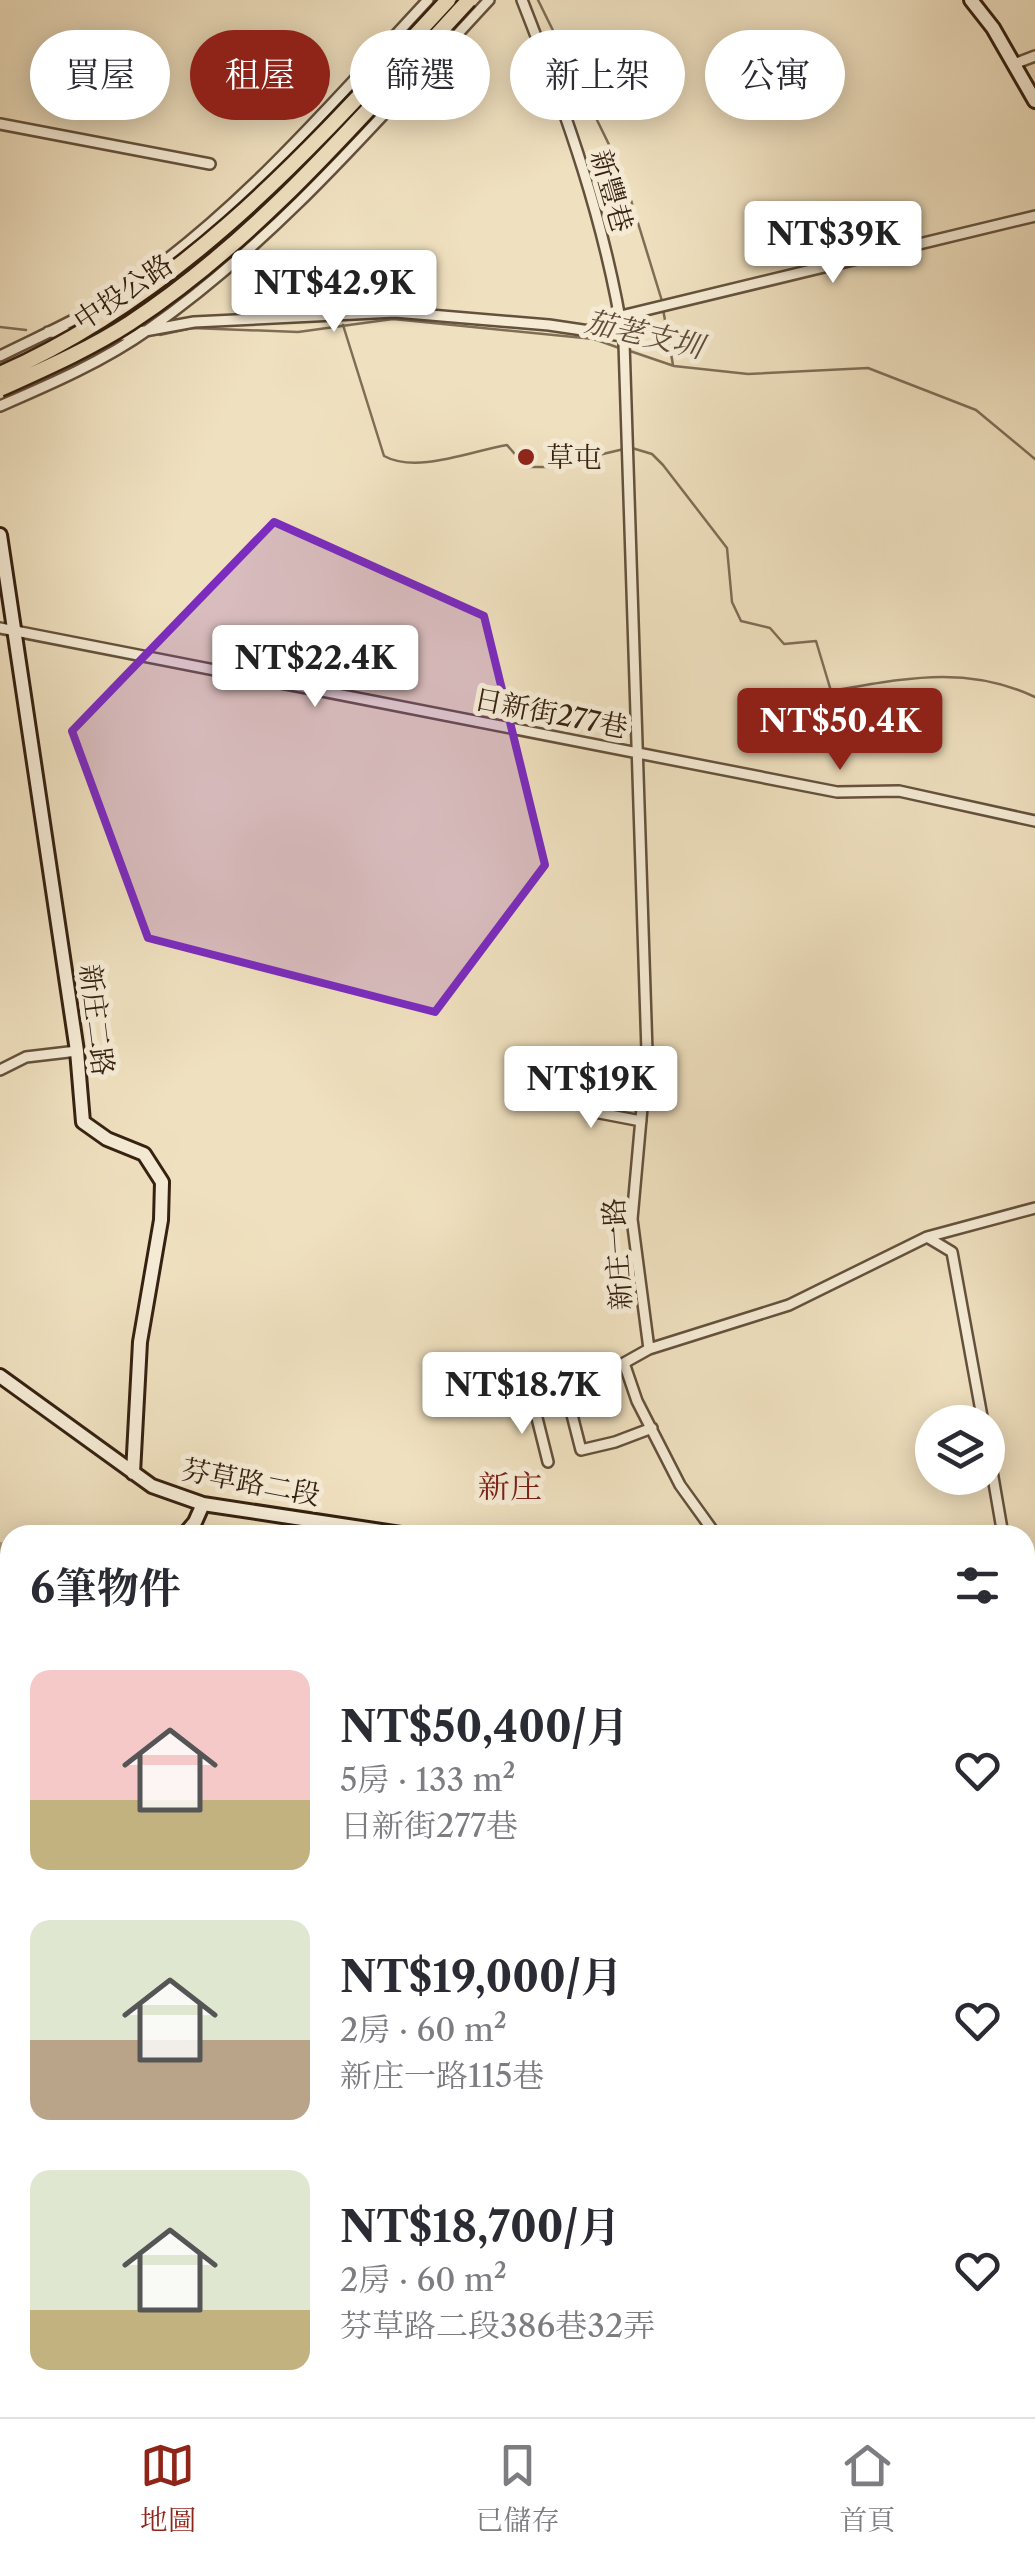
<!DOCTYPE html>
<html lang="zh-TW">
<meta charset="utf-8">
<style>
:root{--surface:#fff;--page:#f2f2f3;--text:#2b2b33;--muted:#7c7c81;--line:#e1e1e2;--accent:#8f2418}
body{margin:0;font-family:"Libre Caslon Text","Noto Serif TC",serif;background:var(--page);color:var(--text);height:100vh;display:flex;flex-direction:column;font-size:38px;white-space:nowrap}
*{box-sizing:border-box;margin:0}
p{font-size:32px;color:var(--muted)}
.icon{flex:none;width:55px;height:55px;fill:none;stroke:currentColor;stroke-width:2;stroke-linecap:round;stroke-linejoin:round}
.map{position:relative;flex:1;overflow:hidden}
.side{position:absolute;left:0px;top:1525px;width:1035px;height:892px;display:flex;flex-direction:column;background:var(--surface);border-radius:30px 30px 0 0;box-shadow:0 5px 25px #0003}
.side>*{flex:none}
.guide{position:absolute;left:30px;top:30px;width:975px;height:90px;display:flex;gap:20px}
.controls{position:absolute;left:915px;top:1405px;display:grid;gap:20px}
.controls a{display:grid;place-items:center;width:90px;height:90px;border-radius:50%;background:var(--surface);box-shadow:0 5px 25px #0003;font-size:50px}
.price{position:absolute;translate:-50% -85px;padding:0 22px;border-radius:10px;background:#fff;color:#222;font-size:32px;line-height:65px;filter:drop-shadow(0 2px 5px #0008)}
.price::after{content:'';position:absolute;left:50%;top:60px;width:30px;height:22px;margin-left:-15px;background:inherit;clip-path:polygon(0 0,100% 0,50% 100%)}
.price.current{background:var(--accent);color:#fff}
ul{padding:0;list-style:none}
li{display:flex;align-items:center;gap:30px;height:250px;padding:0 30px}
li span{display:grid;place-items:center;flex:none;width:280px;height:200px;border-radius:20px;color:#555}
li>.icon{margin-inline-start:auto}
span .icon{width:120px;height:120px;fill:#fffc;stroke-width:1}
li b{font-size:42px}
h2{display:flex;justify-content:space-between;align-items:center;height:120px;padding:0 30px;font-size:42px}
.pill{padding:0 35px;border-radius:45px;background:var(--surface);box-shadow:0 5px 25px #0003;font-size:35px;line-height:90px}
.pill.current{background:var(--accent);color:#fff}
.dock{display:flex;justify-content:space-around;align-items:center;height:140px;border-top:2px solid var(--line);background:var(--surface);font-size:28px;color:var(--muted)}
.dock a{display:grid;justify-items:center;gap:5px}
.dock .current{color:var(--accent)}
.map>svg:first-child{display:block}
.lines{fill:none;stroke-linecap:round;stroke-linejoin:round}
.stream{stroke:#7f6d56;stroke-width:2.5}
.river{stroke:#b09f84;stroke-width:18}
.street-casing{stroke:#64513c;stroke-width:14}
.secondary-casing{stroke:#362111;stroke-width:18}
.primary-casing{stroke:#362111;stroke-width:19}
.street{stroke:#f5ebd5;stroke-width:9}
.secondary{stroke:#f5ebd5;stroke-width:12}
.primary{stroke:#efe0bf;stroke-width:14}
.primary-bridge-casing{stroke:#362111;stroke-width:19;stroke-linecap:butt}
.primary-bridge{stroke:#efe0bf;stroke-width:14}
.marked{fill:#7b2cbf;fill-opacity:0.2;stroke:#7b2cbf;stroke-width:8;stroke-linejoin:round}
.poi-dot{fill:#8f2418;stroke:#f5ebd5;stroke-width:4}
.labels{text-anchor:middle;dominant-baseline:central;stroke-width:10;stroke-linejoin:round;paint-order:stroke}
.street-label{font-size:28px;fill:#362111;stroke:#f5ebd5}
.poi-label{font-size:28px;fill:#362111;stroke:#f5ebd5;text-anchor:start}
.water-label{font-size:30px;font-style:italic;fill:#614d39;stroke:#f5ebd5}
.quarter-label{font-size:32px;fill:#7a1f14;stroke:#f5ebd5}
</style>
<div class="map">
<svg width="1035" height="2417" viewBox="0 0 1035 2417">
<rect width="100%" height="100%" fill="#efe0bf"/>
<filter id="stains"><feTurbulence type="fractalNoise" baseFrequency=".002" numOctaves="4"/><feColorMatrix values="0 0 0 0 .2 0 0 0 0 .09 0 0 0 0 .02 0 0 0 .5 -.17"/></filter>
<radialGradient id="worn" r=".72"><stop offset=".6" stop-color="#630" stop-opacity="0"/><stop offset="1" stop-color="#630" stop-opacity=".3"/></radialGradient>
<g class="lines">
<!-- stream -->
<path class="stream" d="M 538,0 L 622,171 L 662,301
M 663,309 L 673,365
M 343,325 L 384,456 C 417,474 471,451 507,445 L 526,467 L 548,467 L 624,449
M 0,327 L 26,330
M 160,335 L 192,328 L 298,332 L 393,319 L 594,339 L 622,349
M 630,351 L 674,366 L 748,374 L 868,368 L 976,410 L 1035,459
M 632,448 L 652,454 L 663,465 L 727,548 L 732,602 L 741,621 L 770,628 L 784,644 L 816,641 L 831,691 C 903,679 965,664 1035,697
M 0,2246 L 10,2243
M 385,2408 L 395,2417"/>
<!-- river -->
<path class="river" d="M 0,1551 L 10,1554
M 1025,2215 L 1035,2219"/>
<!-- street casing -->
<g class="street-casing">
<path id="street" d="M 522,0 C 566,112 606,224 624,343 L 647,1052 L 632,1219 L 649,1349
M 1014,64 L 1035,56
M 0,124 L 210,164
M 621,316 L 1035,216
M 48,332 L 123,335 L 194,322 L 395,312 L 549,325 L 623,336
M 0,356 C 38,337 80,319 116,296 C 236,217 331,104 428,0
M 0,406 C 51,384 104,361 149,329 C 279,238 382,115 489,0
M 0,628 L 837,792 L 899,791 L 1035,821
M 0,1070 L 26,1057 L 77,1051
M 549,1100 L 589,1104 L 589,1111 L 641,1121
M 927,1237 L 952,1252 L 983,1422
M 533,1402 L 548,1462
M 569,1403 L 581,1450 L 615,1442 L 652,1428
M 988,1448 L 1003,1535
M 716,1535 L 680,1485 L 637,1401 L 624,1363 L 649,1349 L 789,1305 L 927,1237 L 1035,1208
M 0,1608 L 10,1612"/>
</g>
<!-- secondary casing -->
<g class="secondary-casing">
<path id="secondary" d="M 971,0 L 993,28 L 1035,101
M 0,535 L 77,1051 L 83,1122 L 107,1139 L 144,1154 L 162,1182 L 161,1220 L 140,1342 L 133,1473
M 0,1376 L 152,1486 L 203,1504 L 408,1535
M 184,1535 L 195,1522 L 203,1504
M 0,1746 L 10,1739
M 1025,1855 L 1035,1864"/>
</g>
<!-- primary casing -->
<g class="primary-casing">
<path id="primary" d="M 0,1813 L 10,1821
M 0,1831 L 10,1840
M 1025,2305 L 1035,2307
M 1025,2318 L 1035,2321"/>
</g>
<!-- street -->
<use href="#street" class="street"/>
<!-- secondary -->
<use href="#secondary" class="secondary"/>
<!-- primary -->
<use href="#primary" class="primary"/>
<!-- primary-bridge casing -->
<g class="primary-bridge-casing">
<path id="primary-bridge" d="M 0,374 C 186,292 313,146 448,0
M 0,389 C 44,369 90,349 130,323 C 261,237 364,113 469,0"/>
</g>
<!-- primary-bridge -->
<use href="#primary-bridge" class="primary-bridge"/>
</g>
<!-- marked area -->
<path class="marked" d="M 274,522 L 484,616 L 545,865 L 435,1012 L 148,938 L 72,731 Z"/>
<!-- markers -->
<circle class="poi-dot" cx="526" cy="457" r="10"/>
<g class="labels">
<!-- street labels -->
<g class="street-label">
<text transform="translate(612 191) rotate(74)">新豐巷</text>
<text transform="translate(123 292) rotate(-34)">中投公路</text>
<text transform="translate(551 713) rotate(11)">日新街277巷</text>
<text transform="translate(97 1020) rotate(83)">新庄二路</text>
<text transform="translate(617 1254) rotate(-94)">新庄一路</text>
<text transform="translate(251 1482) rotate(11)">芬草路二段</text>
</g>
<!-- poi labels -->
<g class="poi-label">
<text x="546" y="457">草屯</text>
</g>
<!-- water labels -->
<g class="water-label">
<text transform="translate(644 334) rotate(13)">茄荖支圳</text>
</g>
<!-- quarter labels -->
<g class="quarter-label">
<text x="510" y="1486">新庄</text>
</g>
</g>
<rect width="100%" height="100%" filter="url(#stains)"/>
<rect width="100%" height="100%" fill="url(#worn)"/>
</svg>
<div class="controls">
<a><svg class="icon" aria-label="layers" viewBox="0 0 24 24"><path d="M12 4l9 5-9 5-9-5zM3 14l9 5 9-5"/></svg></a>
</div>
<b class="price" style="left:833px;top:286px">NT$39K</b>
<b class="price" style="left:334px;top:335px">NT$42.9K</b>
<b class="price" style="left:315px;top:710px">NT$22.4K</b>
<b class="price current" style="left:840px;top:773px">NT$50.4K</b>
<b class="price" style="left:591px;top:1131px">NT$19K</b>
<b class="price" style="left:522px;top:1437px">NT$18.7K</b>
<div class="guide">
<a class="pill">買屋</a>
<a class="pill current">租屋</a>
<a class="pill">篩選</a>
<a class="pill">新上架</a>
<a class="pill">公寓</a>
</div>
<section class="side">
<h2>6筆物件<svg class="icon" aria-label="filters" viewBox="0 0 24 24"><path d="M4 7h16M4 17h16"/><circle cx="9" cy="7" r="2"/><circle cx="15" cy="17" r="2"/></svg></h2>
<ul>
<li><span style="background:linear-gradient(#f6c9c9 65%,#c2b280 0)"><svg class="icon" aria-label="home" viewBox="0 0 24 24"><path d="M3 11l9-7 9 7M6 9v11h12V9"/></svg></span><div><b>NT$50,400/月</b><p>5房 · 133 m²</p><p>日新街277巷</p></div><svg class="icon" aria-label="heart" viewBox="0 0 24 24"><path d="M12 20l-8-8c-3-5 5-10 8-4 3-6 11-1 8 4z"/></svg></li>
<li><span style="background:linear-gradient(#dfe7d0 60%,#b9a48a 0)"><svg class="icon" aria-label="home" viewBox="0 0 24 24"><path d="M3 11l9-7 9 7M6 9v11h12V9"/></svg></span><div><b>NT$19,000/月</b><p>2房 · 60 m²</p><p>新庄一路115巷</p></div><svg class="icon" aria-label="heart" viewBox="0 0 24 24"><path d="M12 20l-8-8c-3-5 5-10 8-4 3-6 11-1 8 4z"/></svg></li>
<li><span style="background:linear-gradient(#dfe7d0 70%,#c2b280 0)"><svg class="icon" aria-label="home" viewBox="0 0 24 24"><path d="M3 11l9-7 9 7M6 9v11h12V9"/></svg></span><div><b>NT$18,700/月</b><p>2房 · 60 m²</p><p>芬草路二段386巷32弄</p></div><svg class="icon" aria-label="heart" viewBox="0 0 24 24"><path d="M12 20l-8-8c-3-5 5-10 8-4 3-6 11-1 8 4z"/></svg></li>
</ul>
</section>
</div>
<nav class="dock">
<a class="current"><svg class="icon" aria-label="map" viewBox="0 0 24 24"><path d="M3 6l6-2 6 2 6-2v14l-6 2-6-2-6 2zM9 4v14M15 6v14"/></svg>地圖</a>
<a><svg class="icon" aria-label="saved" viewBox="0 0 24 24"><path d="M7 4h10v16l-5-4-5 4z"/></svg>已儲存</a>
<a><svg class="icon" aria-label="home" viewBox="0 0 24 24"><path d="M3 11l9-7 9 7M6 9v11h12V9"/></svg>首頁</a>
</nav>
